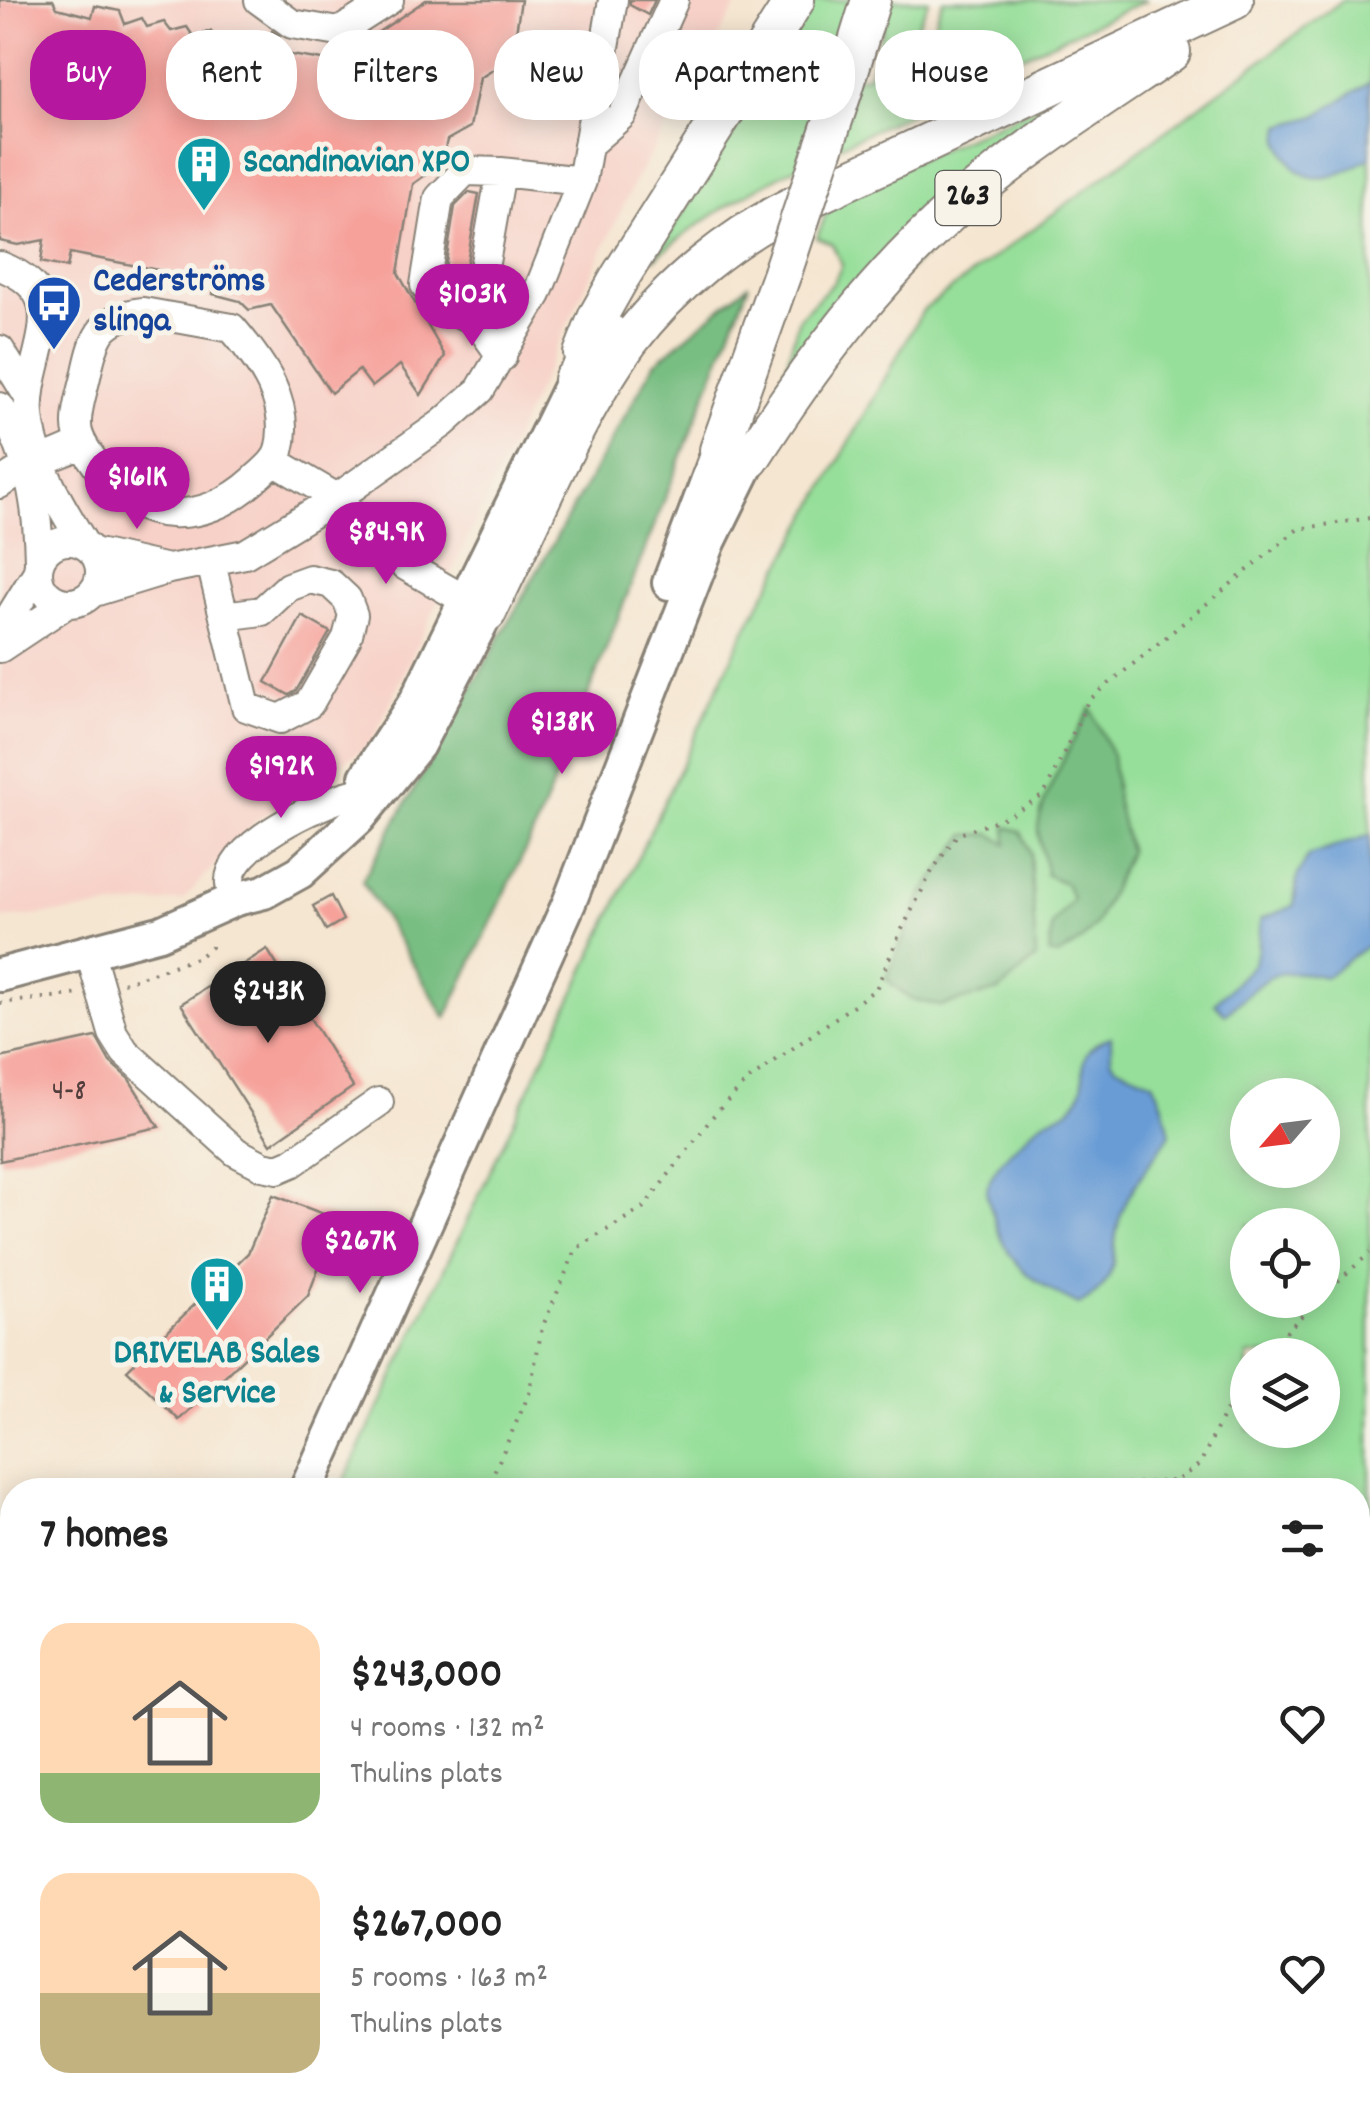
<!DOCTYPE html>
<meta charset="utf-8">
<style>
:root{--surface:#fff;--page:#f6f6f6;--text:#222;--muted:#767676;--accent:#b5179e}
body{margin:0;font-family:Dekko,sans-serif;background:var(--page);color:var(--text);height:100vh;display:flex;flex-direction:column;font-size:38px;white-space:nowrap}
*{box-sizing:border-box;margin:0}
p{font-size:32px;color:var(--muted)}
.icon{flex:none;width:55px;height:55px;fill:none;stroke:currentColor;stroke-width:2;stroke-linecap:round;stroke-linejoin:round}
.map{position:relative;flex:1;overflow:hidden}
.panel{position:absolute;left:0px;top:1478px;width:1370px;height:642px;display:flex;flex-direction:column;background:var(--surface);border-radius:40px 40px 0 0;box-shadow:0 5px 25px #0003}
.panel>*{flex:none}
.banner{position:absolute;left:30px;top:30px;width:1310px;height:90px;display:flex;gap:20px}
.needle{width:65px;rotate:242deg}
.fabs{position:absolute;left:1230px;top:1078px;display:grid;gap:20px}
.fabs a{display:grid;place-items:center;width:110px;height:110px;border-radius:50%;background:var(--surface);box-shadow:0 5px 25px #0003;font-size:50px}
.price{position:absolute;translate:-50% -85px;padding:0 22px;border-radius:35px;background:var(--accent);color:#fff;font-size:32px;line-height:65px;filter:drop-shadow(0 2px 5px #0008)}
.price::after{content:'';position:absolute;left:50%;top:60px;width:30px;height:22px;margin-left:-15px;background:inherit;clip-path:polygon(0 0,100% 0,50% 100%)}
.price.active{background:#222;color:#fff}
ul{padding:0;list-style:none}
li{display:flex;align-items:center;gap:30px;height:250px;padding:0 40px}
li span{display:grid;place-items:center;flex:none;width:280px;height:200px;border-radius:30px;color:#555}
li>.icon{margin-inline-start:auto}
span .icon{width:120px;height:120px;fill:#fffc;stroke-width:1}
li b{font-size:42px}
h2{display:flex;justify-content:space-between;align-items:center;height:120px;padding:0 40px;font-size:42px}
.chip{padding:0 35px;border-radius:40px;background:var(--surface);box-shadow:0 5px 25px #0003;font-size:35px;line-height:90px}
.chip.active{background:var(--accent);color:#fff}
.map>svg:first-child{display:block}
.built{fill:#f7d1c8}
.green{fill:#96df9a;stroke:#597e5b;stroke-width:2.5;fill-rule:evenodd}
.forest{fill:#78be82;stroke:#4a6d4f;stroke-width:2.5}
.water{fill:#699cd5;stroke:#425c78;stroke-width:2.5}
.building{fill:#f6a29b}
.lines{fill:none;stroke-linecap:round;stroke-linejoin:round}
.minor-casing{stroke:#888176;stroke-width:32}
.major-casing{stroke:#888176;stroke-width:38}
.highway-casing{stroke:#888176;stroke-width:42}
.path{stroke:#888176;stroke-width:4;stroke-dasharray:2.5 8;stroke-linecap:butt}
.minor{stroke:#fff;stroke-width:28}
.major{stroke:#fff;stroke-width:32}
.highway{stroke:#fff;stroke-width:38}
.highway-bridge-casing{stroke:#888176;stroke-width:42;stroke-linecap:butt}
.highway-bridge{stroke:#fff;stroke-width:38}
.labels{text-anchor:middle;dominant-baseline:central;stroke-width:10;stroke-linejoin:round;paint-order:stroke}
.number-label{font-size:30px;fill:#523e3c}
.shield{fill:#f7f3e8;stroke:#5e5c59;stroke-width:2.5}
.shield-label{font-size:32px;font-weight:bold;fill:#1c1c1c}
.culture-label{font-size:35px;font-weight:bold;fill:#0d838f;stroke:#f7f3e8;text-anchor:start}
.transit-label{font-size:35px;font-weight:bold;fill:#164399;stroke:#f7f3e8;text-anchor:start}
</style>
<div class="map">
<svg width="1370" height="2119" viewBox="0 0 1370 2119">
<rect width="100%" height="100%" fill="#f7f3e8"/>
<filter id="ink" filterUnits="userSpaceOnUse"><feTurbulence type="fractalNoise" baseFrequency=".01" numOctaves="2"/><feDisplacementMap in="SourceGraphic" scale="20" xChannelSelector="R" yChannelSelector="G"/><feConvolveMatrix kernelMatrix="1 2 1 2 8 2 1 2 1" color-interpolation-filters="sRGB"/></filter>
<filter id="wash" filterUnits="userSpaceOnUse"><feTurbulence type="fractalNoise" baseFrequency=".0048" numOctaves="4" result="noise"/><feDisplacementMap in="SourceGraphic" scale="40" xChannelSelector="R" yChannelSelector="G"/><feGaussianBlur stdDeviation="2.25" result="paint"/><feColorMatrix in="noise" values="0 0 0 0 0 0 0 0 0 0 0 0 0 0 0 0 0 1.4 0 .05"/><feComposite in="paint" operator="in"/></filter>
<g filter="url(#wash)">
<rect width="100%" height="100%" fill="#f5e6d1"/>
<!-- built -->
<path class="built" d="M 0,0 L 740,0 L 635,181 L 371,744 L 255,821 L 183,900 L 0,919 Z"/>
<!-- green -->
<path class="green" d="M 815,0 L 858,0 L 835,79 L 868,76 L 892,0 L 929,0 L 915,31 L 929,104 C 833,150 735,189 653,260 Z
M 943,0 L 1147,0 L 949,89 C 931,56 927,36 943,0 Z
M 1343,0 L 1370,0 L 1370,2119 L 43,2119 L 48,2108 L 1358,2108 L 1358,1490 L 340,1490 L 745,630 L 923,310 ZM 1248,1095 L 1322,1095 L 1322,1170 L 1248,1170 ZM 1248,1225 L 1322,1225 L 1322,1300 L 1248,1300 ZM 1248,1355 L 1322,1355 L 1322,1430 L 1248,1430 Z
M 1129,66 L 780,389 L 799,318 L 834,282 L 842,265 L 832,244 L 817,238 L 832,197 Z"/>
<!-- forest -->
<path class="forest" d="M 749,284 L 537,825 L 446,1018 L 362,881 L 655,363 Z
M 1091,708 L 1112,756 L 1117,802 L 1129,852 L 1095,926 L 1081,941 L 1058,956 L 1049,954 L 1052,925 L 1073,899 L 1065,883 L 1046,875 C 1046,859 1038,844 1038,830 C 1038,801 1077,734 1091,708 Z
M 1006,827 L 1021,831 L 1030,852 L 1036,958 L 999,991 L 940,1006 L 909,998 L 886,979 L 922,895 L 966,835 L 991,834 L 1007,844 Z
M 12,1612 L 12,1830 L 0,1852 L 0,1665 Z"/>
<!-- water -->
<path class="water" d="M 1370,82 L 1370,158 C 1342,174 1307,194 1287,156 C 1280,144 1278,139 1281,126 L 1316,116 Z
M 1370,835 L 1369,944 L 1326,977 C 1268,965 1268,978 1225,1014 L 1215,1003 L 1253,965 L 1258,951 L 1261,919 L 1294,906 L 1297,877 L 1308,856 Z
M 1111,1037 L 1111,1059 L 1116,1066 L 1153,1082 L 1163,1104 L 1170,1134 C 1155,1158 1133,1183 1123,1209 C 1105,1252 1129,1276 1079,1305 C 1036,1285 1004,1263 993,1214 C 990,1205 985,1194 988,1185 C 995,1162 1021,1142 1037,1126 C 1049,1115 1064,1117 1075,1103 C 1095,1078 1065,1052 1111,1037 Z"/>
<g id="blocks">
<!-- building -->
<path class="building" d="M 0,0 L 53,0 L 57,8 L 92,17 L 95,6 L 120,11 L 125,24 L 142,18 L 147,27 L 164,22 L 171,31 L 187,27 L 193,36 L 211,31 L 214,39 L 265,50 L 272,31 L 279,36 L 279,53 L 334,62 L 426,0 L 521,0 L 512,58 L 480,78 L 470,127 L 447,140 L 442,163 L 413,184 L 398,273 L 445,356 L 421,395 L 400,365 L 372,387 L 359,370 L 331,393 L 271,305 L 249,310 L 240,301 L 213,294 L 215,281 L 70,253 L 67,268 L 41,262 L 44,240 L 18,245 L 0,241 Z
M 630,0 L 655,0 L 648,15 L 630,5 Z
M 469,192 L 479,194 L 461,296 L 450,292 L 443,281 L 455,206 Z
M 302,616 L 330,632 L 296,691 L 289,695 L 266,682 Z
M 331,896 L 343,920 L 326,930 L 313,906 Z
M 267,949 L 353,1087 L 271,1144 L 181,1004 Z
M 96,1037 L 110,1062 L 129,1079 L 159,1127 L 0,1161 L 0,1058 Z
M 273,1195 L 337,1219 L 308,1296 L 179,1420 L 127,1370 L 248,1253 Z"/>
</g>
</g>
<g filter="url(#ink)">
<use href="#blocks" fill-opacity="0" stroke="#888176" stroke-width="2.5"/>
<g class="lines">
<!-- minor casing -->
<g class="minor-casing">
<path id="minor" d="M 259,0 L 292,24 L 339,32 L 389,0
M 590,143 L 622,115 L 674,0
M 0,266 C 81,296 24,357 29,415 C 33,461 60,505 84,544
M 143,312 L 232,328 C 261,362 292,403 279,451 C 276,463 262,472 254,480 C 204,526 136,527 97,466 C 89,454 77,440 77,425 C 76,409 84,388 87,372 C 95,334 102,317 143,312 Z
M 475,319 L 501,172
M 0,350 L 28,396
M 502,357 L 475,319 L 438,306 L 425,285 L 439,198 L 465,171 L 501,172 L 582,181
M 0,407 C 30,456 38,505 39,562
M 274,461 L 337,498 L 381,546 L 406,566 L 481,609
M 0,484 C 28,461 52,460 82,443
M38 572a31 31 0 1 1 62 0a31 31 0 1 1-62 0Z
M 93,552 L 168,569
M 211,563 L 246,707 L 280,719 L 309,704 L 347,638 L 353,615 L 347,599 L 331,584 L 310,579 L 288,587 L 262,611 L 224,616
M 94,592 L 169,569 L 245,554 L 337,498 L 443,423 L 480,390 L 537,294 L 582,181 L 613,0
M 0,633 L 37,573
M 0,648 L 66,604
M 236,899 C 235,897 230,887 230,884 C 226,845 322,802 353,794
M 90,953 L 113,1033 L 125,1052 L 236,1152 L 263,1166 L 278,1169 L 292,1163 L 379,1102"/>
</g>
<!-- major casing -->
<g class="major-casing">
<path id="major" d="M 669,583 L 719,450
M 366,777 L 416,701 L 573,380
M 0,975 L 160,933 L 236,899 L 264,892 L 300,872 L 359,818 L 418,745 L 487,612
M 306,1490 L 569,903 L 709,542 L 750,459
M 3,2119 L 12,2097"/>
</g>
<!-- highway casing -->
<g class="highway-casing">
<path id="highway" d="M 844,87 L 871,0
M 583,354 L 598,316 L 620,277 L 795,0
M 573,380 L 610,334
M 719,450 L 783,270
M 750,459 C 810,365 877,276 962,202 C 1027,146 1100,100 1171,52
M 487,612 C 531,525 572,420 629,341 C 671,285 731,237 793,206 L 1234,0"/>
</g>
<!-- path -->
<path class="path" d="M 123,983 L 199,957 L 211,947 L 211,938
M 0,1003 L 80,994
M 1322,1295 L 1370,1253
M 1264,1355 L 1317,1300
M 486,1490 L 529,1394 L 542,1328 L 576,1249 L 644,1207 L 714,1115 L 747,1081 L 876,989 L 900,933 L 932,871 L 957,835 L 1008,816 L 1044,795 L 1088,701 L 1298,529 L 1370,518
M 1076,1490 L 1082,1486 L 1176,1481 L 1200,1464 L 1222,1418 L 1248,1377
M 443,2108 L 448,2119"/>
<!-- minor -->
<use href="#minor" class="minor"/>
<!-- major -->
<use href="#major" class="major"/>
<!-- highway -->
<use href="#highway" class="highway"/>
<!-- highway-bridge casing -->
<g class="highway-bridge-casing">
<path id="highway-bridge" d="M 783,270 L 844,87"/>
</g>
<!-- highway-bridge -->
<use href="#highway-bridge" class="highway-bridge"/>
</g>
</g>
<!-- icons -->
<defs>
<g id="building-pin" transform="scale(2.875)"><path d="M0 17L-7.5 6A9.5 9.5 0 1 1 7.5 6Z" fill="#0f9aa8" stroke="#f7f3e8"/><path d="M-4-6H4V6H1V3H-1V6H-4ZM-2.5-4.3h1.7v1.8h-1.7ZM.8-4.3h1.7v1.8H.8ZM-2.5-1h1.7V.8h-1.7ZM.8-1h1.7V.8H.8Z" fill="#fff"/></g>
<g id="bus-pin" transform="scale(2.875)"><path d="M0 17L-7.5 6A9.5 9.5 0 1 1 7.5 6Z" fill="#1a4fb4" stroke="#f7f3e8"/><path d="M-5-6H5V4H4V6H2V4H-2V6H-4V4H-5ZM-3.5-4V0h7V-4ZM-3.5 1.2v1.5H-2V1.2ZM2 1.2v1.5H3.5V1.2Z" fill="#fff"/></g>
</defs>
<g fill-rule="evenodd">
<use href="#building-pin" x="204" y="164"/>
<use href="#bus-pin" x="54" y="303"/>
<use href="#building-pin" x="217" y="1284"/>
</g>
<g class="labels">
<!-- number labels -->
<g class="number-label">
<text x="69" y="1093">4-8</text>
</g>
<!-- shield labels -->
<rect class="shield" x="935.5" y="171" width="65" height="54" rx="8"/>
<g class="shield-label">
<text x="968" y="198">263</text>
</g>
<!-- culture labels -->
<g class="culture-label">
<text x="243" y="164">Scandinavian XPO</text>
<text x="217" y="1355" text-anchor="middle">DRIVELAB Sales<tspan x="217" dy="40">&amp; Service</tspan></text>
</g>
<!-- transit labels -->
<g class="transit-label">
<text x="93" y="283">Cederströms<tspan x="93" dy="40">slinga</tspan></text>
</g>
</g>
</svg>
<div class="fabs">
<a><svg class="needle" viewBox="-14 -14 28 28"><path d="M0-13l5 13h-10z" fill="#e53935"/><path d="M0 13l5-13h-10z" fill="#767676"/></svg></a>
<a><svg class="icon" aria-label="locate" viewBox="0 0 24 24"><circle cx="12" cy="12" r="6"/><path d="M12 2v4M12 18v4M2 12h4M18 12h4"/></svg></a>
<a><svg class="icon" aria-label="layers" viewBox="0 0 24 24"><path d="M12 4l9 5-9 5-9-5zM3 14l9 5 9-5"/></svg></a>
</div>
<b class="price" style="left:472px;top:349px">$103K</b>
<b class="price" style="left:137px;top:532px">$161K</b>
<b class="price" style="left:386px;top:587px">$84.9K</b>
<b class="price" style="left:562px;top:777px">$138K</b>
<b class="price" style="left:281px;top:821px">$192K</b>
<b class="price active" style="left:268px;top:1046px">$243K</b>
<b class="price" style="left:360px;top:1296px">$267K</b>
<div class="banner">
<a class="chip active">Buy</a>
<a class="chip">Rent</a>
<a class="chip">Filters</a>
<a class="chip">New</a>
<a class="chip">Apartment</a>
<a class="chip">House</a>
</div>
<section class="panel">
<h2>7 homes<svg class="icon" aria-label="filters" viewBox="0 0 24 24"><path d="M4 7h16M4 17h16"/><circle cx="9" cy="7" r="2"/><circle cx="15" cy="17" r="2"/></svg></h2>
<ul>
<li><span style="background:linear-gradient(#ffd9b3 75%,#8fb573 0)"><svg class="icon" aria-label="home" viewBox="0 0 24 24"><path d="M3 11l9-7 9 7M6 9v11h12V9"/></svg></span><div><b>$243,000</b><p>4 rooms · 132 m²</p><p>Thulins plats</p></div><svg class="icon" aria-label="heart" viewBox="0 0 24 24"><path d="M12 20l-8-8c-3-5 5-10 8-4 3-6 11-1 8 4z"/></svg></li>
<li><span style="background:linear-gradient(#ffd9b3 60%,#c2b280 0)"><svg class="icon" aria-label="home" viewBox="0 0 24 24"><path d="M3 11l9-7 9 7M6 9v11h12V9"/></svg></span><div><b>$267,000</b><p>5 rooms · 163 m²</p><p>Thulins plats</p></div><svg class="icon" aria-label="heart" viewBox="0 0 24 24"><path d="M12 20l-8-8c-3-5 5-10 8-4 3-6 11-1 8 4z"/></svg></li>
</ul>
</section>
</div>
